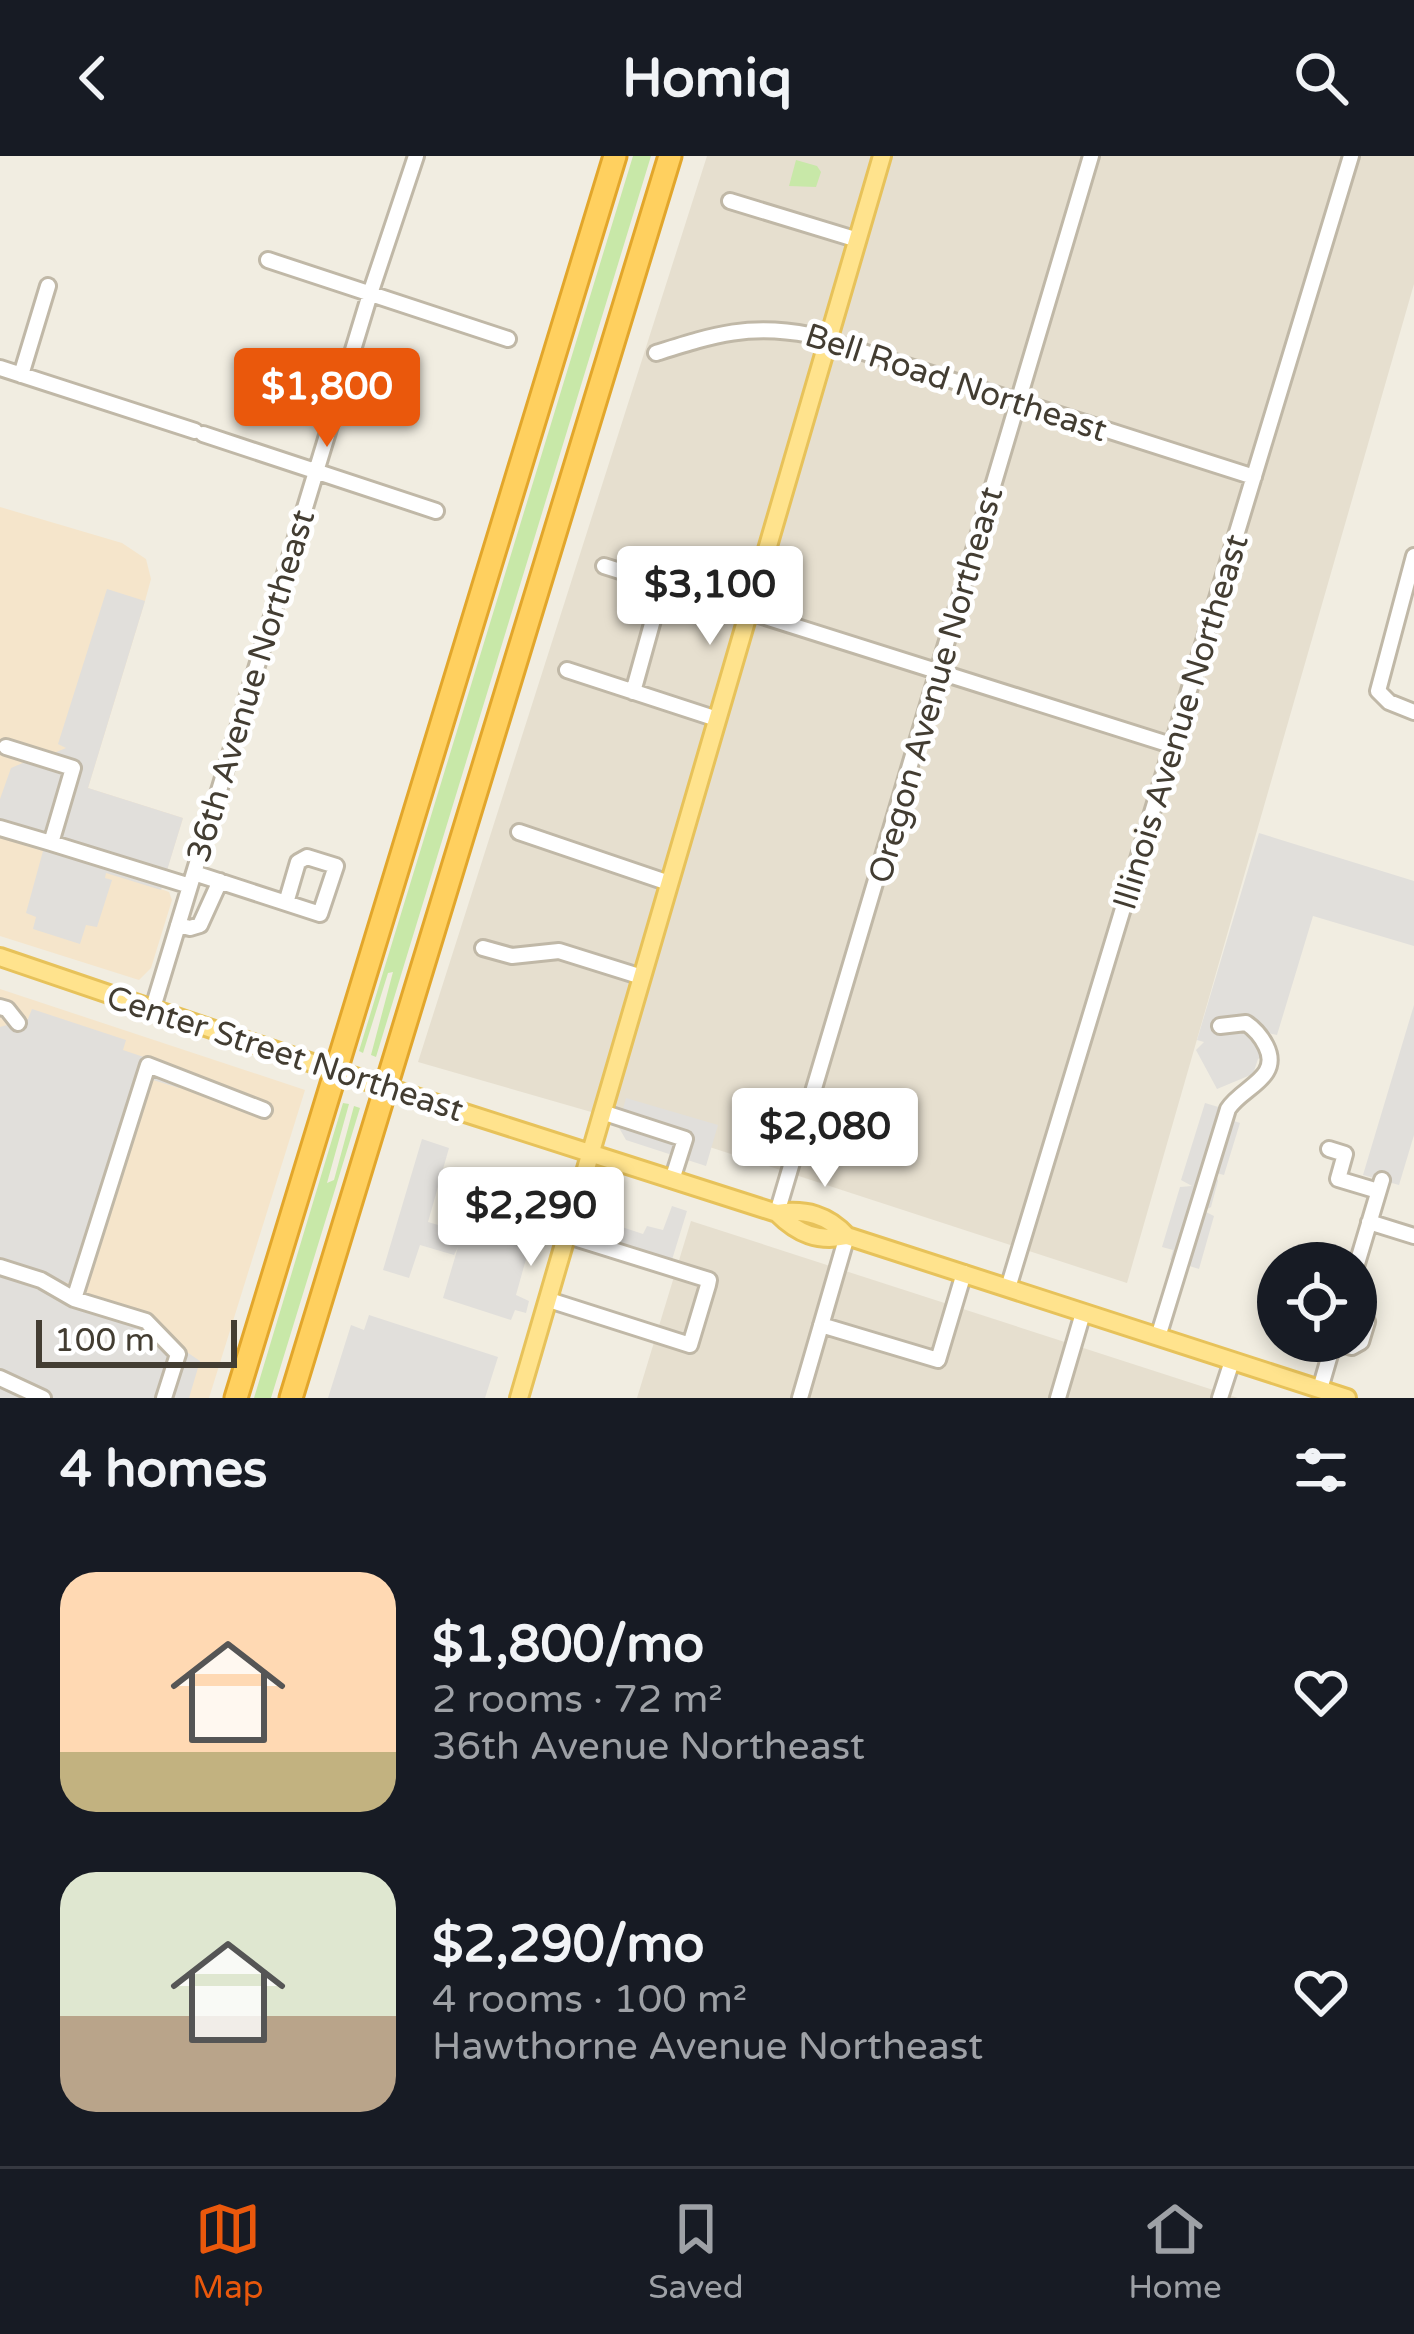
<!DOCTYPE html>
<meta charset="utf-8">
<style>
:root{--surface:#171b24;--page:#242831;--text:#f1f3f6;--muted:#9ea1a6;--line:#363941;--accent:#ea580c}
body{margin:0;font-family:"Varela Round",sans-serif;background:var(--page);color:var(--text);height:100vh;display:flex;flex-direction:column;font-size:45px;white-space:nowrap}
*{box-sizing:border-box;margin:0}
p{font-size:39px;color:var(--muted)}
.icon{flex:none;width:66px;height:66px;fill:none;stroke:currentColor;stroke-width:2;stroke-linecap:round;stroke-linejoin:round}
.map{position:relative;height:1242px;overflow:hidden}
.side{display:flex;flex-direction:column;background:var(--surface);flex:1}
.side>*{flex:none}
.controls{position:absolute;left:1257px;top:1086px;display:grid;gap:24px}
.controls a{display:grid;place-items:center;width:120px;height:120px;border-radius:50%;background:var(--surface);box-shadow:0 6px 18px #0003;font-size:60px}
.scale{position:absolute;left:36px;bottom:30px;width:201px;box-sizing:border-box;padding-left:12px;border:6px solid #433d32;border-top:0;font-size:33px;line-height:42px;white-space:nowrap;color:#433d32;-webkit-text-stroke:9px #fff;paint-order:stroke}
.price{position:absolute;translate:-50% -102px;padding:0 27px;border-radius:12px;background:#fff;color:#222;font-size:39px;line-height:78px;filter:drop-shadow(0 3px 6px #0008)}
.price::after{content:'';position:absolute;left:50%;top:72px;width:36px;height:27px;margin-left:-18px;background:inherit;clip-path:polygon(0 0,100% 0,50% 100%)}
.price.current{background:var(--accent);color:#fff}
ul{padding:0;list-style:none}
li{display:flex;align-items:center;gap:36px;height:300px;padding:0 60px}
li span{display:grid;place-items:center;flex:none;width:336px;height:240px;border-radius:36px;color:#555}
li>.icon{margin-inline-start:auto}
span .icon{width:144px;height:144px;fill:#fffc;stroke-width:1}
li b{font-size:51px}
h2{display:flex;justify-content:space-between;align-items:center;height:144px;padding:0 60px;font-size:51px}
header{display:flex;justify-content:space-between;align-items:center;height:156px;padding:0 60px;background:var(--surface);font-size:54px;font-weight:700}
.menu{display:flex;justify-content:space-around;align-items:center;height:168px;border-top:3px solid var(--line);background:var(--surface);font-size:33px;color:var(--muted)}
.menu a{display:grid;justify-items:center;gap:6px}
.menu .current{color:var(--accent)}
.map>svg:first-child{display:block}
.residential{fill:#e6dfcf}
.commercial{fill:#f5e5cb}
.green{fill:#c8e8a8}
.parking{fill:#e1dfdb}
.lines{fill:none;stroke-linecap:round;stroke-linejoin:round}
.minor-casing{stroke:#c0b8a7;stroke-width:20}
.major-casing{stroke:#e7c25a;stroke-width:22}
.highway-casing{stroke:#e2a62b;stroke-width:27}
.minor{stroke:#fff;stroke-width:14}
.major{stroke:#ffe38d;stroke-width:16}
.highway{stroke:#ffd05f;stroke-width:21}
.major-bridge-casing{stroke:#e7c25a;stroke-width:22;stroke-linecap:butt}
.major-bridge{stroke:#ffe38d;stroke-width:16}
.labels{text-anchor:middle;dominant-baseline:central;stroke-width:10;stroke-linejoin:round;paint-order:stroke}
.street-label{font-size:33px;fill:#433d32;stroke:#fff}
</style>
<header><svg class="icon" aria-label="back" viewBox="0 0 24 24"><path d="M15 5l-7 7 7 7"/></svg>Homiq<svg class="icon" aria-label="search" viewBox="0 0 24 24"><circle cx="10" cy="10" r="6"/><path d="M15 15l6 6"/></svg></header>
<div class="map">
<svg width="1414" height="1242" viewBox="0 0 1414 1242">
<rect width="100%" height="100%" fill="#f1ede1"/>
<!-- residential -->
<path class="residential" d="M 707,0 L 1414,0 L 1414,128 L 1127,1127 L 685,983 L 418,906 Z
M 691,1065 L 1238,1242 L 637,1242 Z"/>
<!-- commercial -->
<path class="commercial" d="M 0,351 L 122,387 L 146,403 L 151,423 L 145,445 L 88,632 L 183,662 L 161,733 L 169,736 L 172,744 L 151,812 L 139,824 L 0,780 Z
M 0,833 L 305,934 L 209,1242 L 0,1242 Z"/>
<!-- green -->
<path class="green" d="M 633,0 L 651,0 L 376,901 L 371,899 L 393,816 L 388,817 L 363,897 L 359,895 Z
M 796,4 L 817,10 L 821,16 L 816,31 L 789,30 Z
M 343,947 L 349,948 L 327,1027 L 334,1024 L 354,950 L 360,952 L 271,1242 L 254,1242 Z"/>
<!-- parking -->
<path class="parking" d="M 107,433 L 145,445 L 88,632 L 183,662 L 161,734 L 106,717 L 105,722 L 112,724 L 97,771 L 86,769 L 80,788 L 33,773 L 36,761 L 26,757 L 43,695 L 0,681 L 0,643 L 11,612 L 25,606 L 49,614 L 54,597 L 66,592 L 58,588 Z
M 1259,677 L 1414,725 L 1414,790 L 1313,760 L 1277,879 L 1268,877 L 1276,893 L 1258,903 L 1253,918 L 1217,933 L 1196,894 L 1204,886 L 1197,884 Z
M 1414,849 L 1414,979 L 1399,1029 L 1363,1019 Z
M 32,853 L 126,884 L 123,894 L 185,915 L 179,932 L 137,919 L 71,1128 L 0,1105 L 0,871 L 28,863 Z
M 626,942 L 718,969 L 706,1010 L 626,984 L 618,970 Z
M 1205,947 L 1235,956 L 1234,965 L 1240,967 L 1224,1019 L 1216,1017 L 1218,1025 L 1211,1051 L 1204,1055 L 1214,1060 L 1199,1113 L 1170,1104 L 1173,1094 L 1162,1091 L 1180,1031 L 1192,1030 L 1181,1024 Z
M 422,983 L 449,992 L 428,1066 L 462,1076 L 476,1036 L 542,1057 L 540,1067 L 552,1068 L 548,1084 L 541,1078 L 533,1078 L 516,1139 L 529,1145 L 526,1157 L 515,1154 L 511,1164 L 443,1142 L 458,1091 L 454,1099 L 420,1089 L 409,1122 L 383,1114 Z
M 672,1050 L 687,1055 L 671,1107 L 587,1080 L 595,1053 L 621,1061 L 619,1070 L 643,1078 L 647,1070 L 663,1074 Z
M 0,1111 L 62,1131 L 79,1153 L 166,1182 L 200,1205 L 189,1242 L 0,1242 Z
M 369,1159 L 498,1201 L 485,1242 L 328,1242 L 351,1169 L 364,1174 Z"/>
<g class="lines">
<!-- minor casing -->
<g class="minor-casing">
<path id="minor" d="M 730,45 L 858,84
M 268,104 L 508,183
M 656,197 C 713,179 749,167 810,179 L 1254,321
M 0,212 L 195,275
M 21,219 L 48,130
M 203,278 L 436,355
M 1414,400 L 1378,535 L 1389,546 L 1414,556
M 604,410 L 1174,590
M 567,514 L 717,563
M 633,536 L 663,428
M 6,591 L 73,612 L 51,687 L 190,730
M 0,672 L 51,687
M 519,676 L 669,727
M 194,717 L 320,758 L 336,710 L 307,701 L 298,706 L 286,747
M 178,769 L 190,772 L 200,769 L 220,725
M 483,792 L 512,800 L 559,795 L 642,821
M 0,851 L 7,853 L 18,867
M 152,855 L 370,138 L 416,0
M 602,956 L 685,983 L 672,1024
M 1329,993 L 1345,998 L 1338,1023 L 1378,1035
M 777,1057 L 1091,0
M 1369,1066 L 1414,1080
M 0,1111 L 41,1124 L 74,1143 L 146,1165 L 178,1198 L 164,1242
M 1356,1111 L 1382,1024
M 1008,1132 L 1351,0
M 74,1143 L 148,909 L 264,954
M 549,1144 L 690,1189 L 708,1129 L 709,1124 L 568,1080
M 821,1169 L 938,1204 L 964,1117
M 1158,1181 L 1228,953 C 1242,931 1282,922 1266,890 C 1261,880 1255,873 1246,867 L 1220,870
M 1334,1186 L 1352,1191 L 1361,1186 L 1367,1166 L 1356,1157
M 0,1222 L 43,1242
M 1320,1233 L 1334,1185
M 800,1242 L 847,1080
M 1058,1242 L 1083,1157
M 1220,1242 L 1232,1205"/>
</g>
<!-- major casing -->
<g class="major-casing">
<path id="major" d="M 0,801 L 282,897
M 440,949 L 777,1057 C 806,1053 828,1059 847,1080
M 777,1057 C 798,1078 818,1086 847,1080 L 1347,1242
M 519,1242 L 882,0"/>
</g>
<!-- highway casing -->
<g class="highway-casing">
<path id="highway" d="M 236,1242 L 615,0
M 291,1242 L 670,0"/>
</g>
<!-- minor -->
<use href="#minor" class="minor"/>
<!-- major -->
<use href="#major" class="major"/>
<!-- highway -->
<use href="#highway" class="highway"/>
<!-- major-bridge casing -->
<g class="major-bridge-casing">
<path id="major-bridge" d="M 282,897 L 440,949"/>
</g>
<!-- major-bridge -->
<use href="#major-bridge" class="major-bridge"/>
</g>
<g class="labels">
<!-- street labels -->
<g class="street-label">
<text transform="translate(956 227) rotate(18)">Bell Road Northeast</text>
<text transform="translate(936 529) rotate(-74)">Oregon Avenue Northeast</text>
<text transform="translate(251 530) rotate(-73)">36th Avenue Northeast</text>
<text transform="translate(1181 566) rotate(-73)">Illinois Avenue Northeast</text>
<text transform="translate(285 898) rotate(18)">Center Street Northeast</text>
</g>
</g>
</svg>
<div class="controls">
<a><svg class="icon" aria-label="locate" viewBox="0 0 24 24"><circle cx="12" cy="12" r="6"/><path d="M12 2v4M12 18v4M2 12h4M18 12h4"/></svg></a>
</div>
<div class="scale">100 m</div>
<b class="price current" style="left:327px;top:294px">$1,800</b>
<b class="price" style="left:710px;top:492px">$3,100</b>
<b class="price" style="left:825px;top:1034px">$2,080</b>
<b class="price" style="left:531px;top:1113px">$2,290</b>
</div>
<section class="side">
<h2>4 homes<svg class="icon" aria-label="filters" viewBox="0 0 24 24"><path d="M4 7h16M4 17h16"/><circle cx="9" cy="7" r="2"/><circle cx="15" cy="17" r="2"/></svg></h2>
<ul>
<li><span style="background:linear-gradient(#ffd9b3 75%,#c2b280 0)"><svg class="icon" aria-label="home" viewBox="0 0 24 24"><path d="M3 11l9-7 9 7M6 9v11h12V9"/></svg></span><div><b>$1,800/mo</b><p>2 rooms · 72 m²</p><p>36th Avenue Northeast</p></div><svg class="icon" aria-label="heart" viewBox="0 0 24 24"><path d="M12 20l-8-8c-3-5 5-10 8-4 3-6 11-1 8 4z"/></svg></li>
<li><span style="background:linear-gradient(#dfe7d0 60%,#b9a48a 0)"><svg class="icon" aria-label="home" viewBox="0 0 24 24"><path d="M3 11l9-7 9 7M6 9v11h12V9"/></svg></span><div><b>$2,290/mo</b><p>4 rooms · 100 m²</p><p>Hawthorne Avenue Northeast</p></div><svg class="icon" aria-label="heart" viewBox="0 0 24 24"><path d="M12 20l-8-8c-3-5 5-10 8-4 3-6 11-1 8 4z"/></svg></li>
</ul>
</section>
<nav class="menu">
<a class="current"><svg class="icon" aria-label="map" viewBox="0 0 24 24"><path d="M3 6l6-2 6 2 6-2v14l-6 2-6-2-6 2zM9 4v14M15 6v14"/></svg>Map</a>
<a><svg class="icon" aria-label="saved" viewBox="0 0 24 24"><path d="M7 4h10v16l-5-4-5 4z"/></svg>Saved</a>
<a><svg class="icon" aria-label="home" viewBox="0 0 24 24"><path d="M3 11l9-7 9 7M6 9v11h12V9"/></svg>Home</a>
</nav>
